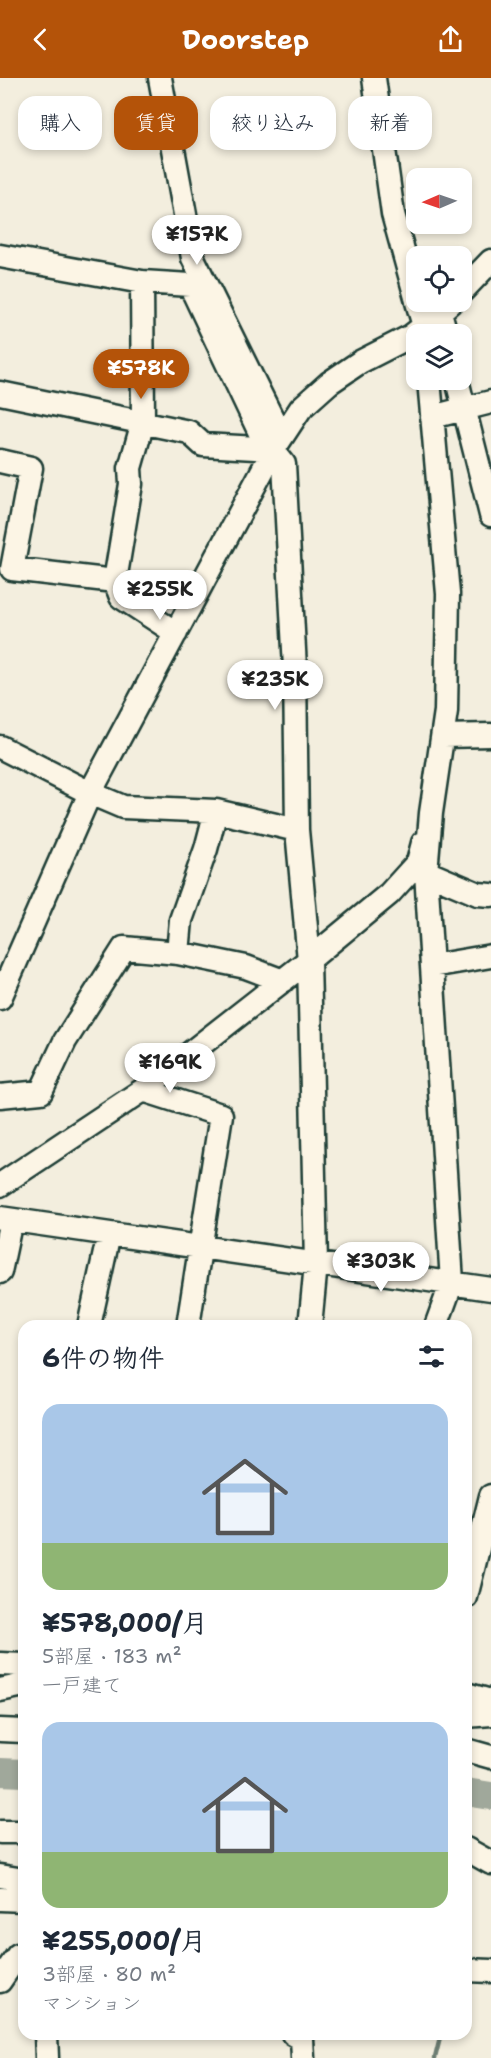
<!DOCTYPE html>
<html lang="ja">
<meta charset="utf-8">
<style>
:root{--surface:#fff;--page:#f6f6f7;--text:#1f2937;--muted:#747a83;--accent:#b45309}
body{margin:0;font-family:"Shantell Sans","Klee One",sans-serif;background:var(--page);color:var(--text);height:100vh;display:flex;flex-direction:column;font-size:22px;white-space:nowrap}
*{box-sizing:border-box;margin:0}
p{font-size:20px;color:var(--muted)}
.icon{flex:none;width:33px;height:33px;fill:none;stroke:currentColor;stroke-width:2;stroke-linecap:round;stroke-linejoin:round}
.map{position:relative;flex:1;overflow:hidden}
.drawer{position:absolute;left:18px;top:1242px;width:454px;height:720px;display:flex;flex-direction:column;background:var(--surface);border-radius:18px;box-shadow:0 3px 9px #0003}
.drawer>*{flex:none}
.top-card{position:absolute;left:18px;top:18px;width:456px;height:54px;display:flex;gap:12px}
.needle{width:39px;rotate:268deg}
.controls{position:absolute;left:406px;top:90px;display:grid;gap:12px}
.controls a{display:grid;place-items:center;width:66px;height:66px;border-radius:12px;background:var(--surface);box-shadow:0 3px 9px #0003;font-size:30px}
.price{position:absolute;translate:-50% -51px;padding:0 14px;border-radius:21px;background:#fff;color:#222;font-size:20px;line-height:39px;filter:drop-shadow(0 2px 3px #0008)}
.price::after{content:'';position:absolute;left:50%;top:36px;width:18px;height:14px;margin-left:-9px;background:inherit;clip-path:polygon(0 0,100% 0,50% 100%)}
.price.selected{background:var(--accent);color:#fff}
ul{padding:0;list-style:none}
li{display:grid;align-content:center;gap:12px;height:318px;padding:0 24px}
li span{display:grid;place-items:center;height:186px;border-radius:18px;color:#555}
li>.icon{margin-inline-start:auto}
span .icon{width:108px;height:108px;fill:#fffc;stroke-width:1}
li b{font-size:26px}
h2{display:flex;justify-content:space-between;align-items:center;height:72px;padding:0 24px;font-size:26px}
.pill{padding:0 21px;border-radius:18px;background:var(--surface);box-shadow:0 3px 9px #0003;font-size:21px;line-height:54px}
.pill.selected{background:var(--accent);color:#fff}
header{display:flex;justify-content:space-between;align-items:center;height:78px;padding:0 24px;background:var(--accent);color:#fff;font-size:27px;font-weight:700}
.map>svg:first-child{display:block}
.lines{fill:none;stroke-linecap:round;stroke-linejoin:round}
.stream{stroke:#6c7d72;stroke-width:4.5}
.river{stroke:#a0a89b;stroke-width:28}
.minor-casing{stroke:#1f3d34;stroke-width:27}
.minor{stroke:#fcf5e5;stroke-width:22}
</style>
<header><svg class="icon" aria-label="back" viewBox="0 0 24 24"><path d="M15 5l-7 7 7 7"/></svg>Doorstep<svg class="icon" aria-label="share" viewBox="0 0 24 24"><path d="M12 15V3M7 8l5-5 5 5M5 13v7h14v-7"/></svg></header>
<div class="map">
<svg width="491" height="1980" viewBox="0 0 491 1980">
<rect width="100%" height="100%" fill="#f3eede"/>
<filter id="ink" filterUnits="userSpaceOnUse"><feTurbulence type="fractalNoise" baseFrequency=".0167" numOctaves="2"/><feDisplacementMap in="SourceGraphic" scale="12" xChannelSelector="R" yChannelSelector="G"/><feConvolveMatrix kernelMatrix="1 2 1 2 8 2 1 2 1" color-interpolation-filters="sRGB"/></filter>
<g filter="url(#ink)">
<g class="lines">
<!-- stream -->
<path class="stream" d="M 466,1910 L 472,1900
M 435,1980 L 441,1956"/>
<!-- river -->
<path class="river" d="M 0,1694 L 24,1695
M 466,1714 L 491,1718"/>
<!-- minor casing -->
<g class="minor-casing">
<path id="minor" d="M 160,0 L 193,180 L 273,342 L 274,371
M 374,0 L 393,136 L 417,223
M 0,178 L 142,204 L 190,207 L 261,357 L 284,386 L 295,590 L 297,752 L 309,882 L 316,1186 L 310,1248
M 462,213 L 491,183
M 440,234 L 446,256
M 425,256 L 424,248 L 451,224
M 429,302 L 448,516 L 446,633 L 431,735 L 426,794 L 452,1204 L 436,1248
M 457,302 L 491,437
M 0,315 L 189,354 L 203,367 L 274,371
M 432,339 L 491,324
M 0,383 L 31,390 L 12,491 L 115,503 L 121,519 L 176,555
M 115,503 L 131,406 L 130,390 L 143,344 L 142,204
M 443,658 L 491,657
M 0,669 L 90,715 L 123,729 L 216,733 L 297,752
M 426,794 L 478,816 L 491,817
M 178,875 L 246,889 L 283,903
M 432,888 L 491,878
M 0,920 L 90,715 L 274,371 L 301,330 L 329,305 L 360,284 L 411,258 L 424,248 L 417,224
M 143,1012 L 221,1037 L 188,1248
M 0,1018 L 41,1014 L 65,963 L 124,870 L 178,875 L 181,842 L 206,771 L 216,733
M 0,1107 L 143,1012 L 309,882 L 389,816 L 418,784 L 423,765
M 0,1140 L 491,1211
M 0,1194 L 11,1142
M 89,1248 L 109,1156
M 466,1519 L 491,1418
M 0,1586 L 24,1587
M 0,1612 L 24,1607
M 466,1616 L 491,1623
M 466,1638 L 491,1636
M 0,1652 L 24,1653
M 466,1672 L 491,1679
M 0,1754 L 24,1754
M 466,1771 L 491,1785
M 0,1798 L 24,1802
M 0,1821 L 24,1822
M 466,1892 L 491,1893
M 0,1903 L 18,1877 L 24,1877
M 46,1956 L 47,1980
M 293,1956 L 302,1961 L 303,1980"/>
</g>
<!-- minor -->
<use href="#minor" class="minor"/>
</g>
</g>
</svg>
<div class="controls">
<a><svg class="needle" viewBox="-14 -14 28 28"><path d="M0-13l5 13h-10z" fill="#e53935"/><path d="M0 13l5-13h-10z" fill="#747a83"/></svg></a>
<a><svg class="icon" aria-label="locate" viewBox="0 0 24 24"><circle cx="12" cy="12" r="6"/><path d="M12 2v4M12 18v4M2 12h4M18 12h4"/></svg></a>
<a><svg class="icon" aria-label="layers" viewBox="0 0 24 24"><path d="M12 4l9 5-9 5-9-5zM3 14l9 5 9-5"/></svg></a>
</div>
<b class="price" style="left:197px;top:188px">¥157K</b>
<b class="price selected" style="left:141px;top:322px">¥578K</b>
<b class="price" style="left:160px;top:543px">¥255K</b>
<b class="price" style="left:275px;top:633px">¥235K</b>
<b class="price" style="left:170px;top:1016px">¥169K</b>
<b class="price" style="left:381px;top:1215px">¥303K</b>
<div class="top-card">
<a class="pill">購入</a>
<a class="pill selected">賃貸</a>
<a class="pill">絞り込み</a>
<a class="pill">新着</a>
</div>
<section class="drawer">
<h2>6件の物件<svg class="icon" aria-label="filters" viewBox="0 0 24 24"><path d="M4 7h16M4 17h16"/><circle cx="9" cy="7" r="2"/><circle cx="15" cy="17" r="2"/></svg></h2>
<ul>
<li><span style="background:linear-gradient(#a9c7e8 75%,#8fb573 0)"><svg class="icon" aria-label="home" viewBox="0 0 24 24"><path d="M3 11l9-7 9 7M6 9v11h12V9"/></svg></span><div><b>¥578,000/月</b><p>5部屋 · 183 m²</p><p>一戸建て</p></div></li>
<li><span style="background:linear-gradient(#a9c7e8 70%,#8fb573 0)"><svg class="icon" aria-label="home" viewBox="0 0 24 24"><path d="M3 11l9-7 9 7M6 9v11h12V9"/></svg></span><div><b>¥255,000/月</b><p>3部屋 · 80 m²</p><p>マンション</p></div></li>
</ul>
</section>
</div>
